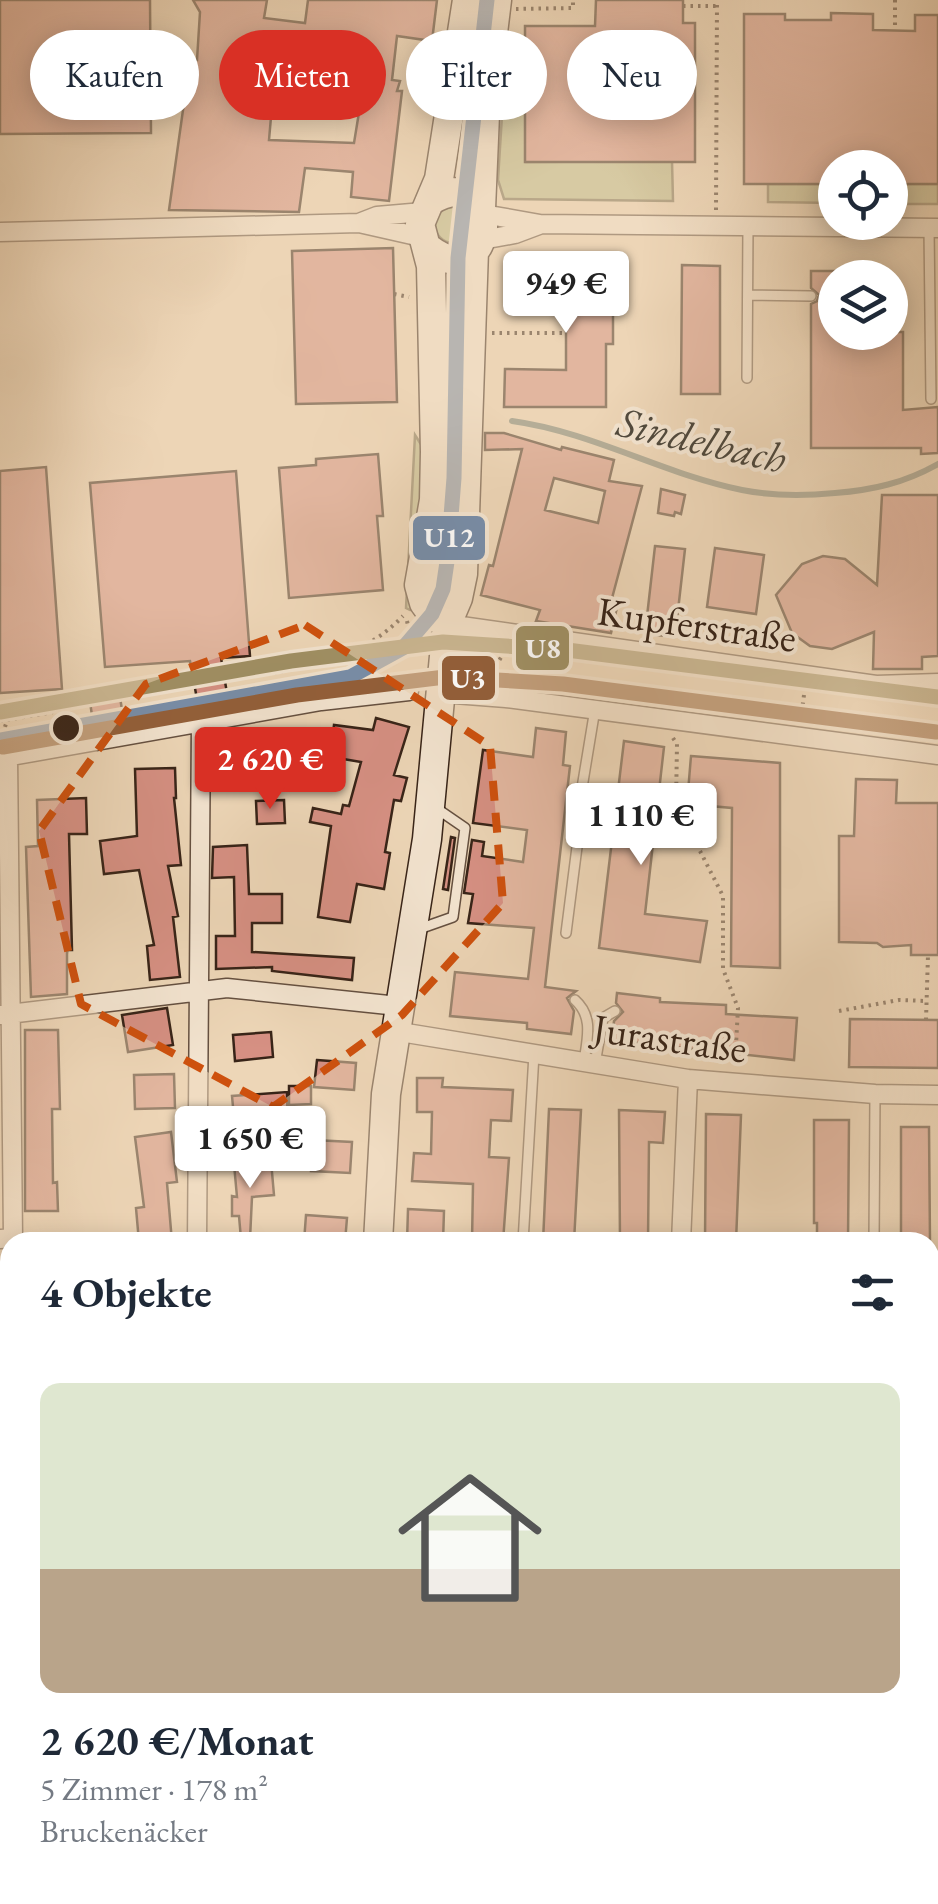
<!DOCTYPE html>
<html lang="de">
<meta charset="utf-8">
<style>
:root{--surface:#fff;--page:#f2f2f3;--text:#1f2937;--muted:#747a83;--accent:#d93025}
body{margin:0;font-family:"EB Garamond",serif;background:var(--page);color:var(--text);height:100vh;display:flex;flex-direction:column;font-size:38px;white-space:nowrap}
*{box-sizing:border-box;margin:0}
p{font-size:32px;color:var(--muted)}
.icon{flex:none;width:55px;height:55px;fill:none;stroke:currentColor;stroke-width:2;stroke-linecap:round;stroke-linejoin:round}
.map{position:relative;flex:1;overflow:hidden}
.panel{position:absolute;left:0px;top:1232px;width:940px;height:672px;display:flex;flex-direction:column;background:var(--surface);border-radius:30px 30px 0 0;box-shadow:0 5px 25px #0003}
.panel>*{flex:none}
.hud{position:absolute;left:30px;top:30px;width:880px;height:90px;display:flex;gap:20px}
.buttons{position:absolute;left:818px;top:150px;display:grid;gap:20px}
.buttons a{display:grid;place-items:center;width:90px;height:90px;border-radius:50%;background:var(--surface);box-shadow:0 5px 25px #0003;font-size:50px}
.price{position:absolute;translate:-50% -85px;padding:0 22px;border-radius:10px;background:#fff;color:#222;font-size:32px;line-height:65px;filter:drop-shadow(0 2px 5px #0008)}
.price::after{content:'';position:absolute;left:50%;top:60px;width:30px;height:22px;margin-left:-15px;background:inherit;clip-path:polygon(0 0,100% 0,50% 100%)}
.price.selected{background:var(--accent);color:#fff}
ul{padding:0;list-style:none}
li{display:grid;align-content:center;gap:20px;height:530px;padding:0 40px}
li span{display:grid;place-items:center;height:310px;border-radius:20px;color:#555}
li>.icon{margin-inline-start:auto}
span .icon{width:180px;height:180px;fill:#fffc;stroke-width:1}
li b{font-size:42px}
h2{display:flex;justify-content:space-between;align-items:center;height:120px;padding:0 40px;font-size:42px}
.pill{padding:0 35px;border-radius:45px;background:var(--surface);box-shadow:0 5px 25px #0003;font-size:35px;line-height:90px}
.pill.selected{background:var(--accent);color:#fff}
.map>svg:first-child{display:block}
.green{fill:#bcbd8c;stroke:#7a7052;stroke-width:2.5}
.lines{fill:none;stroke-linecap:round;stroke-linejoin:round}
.stream{stroke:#727d71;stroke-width:6}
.building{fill:#d69083;stroke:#382418;stroke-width:2.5;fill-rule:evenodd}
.lane-casing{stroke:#655040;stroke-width:12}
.street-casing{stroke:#655040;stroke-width:21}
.secondary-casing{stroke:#382418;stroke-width:31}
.path{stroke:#382418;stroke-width:4;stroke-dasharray:2.5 5;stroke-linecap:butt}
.lane{stroke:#f3e4d0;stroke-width:9}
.street{stroke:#f3e4d0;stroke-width:18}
.secondary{stroke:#f3e4d0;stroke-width:28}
.rail-1-casing{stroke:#f3e4d0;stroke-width:22}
.rail-2-casing{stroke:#f3e4d0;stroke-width:22}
.rail-3-casing{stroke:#f3e4d0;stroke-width:22}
.rail-1{stroke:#788eaa;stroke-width:15}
.rail-2{stroke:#935f39;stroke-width:15}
.rail-3{stroke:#a09064;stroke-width:15}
.marked{fill:none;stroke:#ce510e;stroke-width:8;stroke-dasharray:20 12;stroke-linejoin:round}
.stop-dot{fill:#382418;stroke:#f3e4d0;stroke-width:4}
.labels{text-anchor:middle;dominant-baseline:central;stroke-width:8;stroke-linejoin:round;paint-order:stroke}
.street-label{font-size:40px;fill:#382418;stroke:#f3e4d0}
.water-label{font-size:42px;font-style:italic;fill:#50493d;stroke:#f3e4d0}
.line-badge{stroke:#f3e4d0;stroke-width:4}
.badge-label{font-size:28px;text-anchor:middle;font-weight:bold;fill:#fff}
</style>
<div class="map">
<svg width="938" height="1904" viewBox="0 0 938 1904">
<rect width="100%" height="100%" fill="#edd6b7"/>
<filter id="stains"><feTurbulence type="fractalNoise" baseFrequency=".002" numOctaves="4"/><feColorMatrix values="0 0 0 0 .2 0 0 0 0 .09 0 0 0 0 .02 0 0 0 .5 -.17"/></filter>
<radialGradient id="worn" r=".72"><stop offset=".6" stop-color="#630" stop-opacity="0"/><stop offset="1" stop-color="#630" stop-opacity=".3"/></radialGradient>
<!-- green -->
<path class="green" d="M 506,51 L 525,51 L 526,162 L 672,161 L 673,201 L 504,199 L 498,180 Z
M 768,184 L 835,184 L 835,203 L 768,202 Z
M 890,184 L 938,184 L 938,204 L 890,204 Z
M435 225a18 18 0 1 1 36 0a18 18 0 1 1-36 0Z
M 415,435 L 422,446 L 427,463 L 414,605 L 410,610 L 406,608 Z"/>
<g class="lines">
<!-- stream -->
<path class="stream" d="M 512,421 C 592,432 663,474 742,490 C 772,496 804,496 835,493 C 873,490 904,483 938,464"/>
</g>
<!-- building -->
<path class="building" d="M 0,0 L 150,0 L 151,133 L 0,134 Z
M 193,0 L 267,0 L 264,18 L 305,23 L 308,0 L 437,0 L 432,41 L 397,36 L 392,80 L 400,81 L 397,91 L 402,91 L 389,201 L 351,197 L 353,172 L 305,168 L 299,212 L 169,210 L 190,60 L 197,60 L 200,12 ZM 274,83 L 362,94 L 354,143 L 269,140 Z
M 596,0 L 683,0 L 683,23 L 695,23 L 695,162 L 525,162 L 525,26 L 595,26 Z
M 831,13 L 873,14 L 873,30 L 915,31 L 915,15 L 938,15 L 938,184 L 890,184 L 890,168 L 835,168 L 835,184 L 744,184 L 744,14 L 785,14 L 785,20 L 831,20 Z
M 393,248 L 397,402 L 296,404 L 292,251 Z
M 682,265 L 720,266 L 720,394 L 681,394 Z
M 506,266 L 613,267 L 613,344 L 606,344 L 606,407 L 504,407 L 505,369 L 566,370 L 566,302 L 506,302 Z
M 811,271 L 835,271 L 835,332 L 903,332 L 903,410 L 938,407 L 938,453 L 921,454 L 921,448 L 811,448 L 811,304 L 817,301 L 819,295 L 811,288 Z
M 485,433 L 504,433 L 561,450 L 562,447 L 614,460 L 609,481 L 642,486 L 611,602 L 618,603 L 611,633 L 536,621 L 540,610 L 481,595 L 489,565 L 493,566 L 522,449 L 485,450 ZM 554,478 L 605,491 L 598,523 L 545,510 Z
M 378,454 L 383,516 L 377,516 L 383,590 L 289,598 L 279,468 L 316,465 L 316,459 Z
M 46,467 L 62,689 L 0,693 L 0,471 Z
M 236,471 L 250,656 L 221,658 L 229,705 L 199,710 L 190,661 L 105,667 L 90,483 Z
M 661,489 L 685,495 L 681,514 L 675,512 L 674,516 L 658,513 Z
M 882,495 L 938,495 L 938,656 L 922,657 L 922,669 L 873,669 L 874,632 L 832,649 L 810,646 L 792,633 L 776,595 L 802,564 L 823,556 L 845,559 L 877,585 Z
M 655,546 L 685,549 L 675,637 L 645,634 Z
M 715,548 L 764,555 L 756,614 L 707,607 Z
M 120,697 L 124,723 L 94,729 L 90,702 Z
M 376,718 L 409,727 L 394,775 L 407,778 L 401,801 L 394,800 L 385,852 L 390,853 L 384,889 L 357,884 L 350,922 L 318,917 L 331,826 L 310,822 L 313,808 L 341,814 L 343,805 L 349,806 L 361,762 L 314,754 L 315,761 L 294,766 L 292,751 L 271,747 L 271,745 L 333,734 L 334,725 L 373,730 Z
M 536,728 L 566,732 L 563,765 L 570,766 L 545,987 L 576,991 L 567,998 L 574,1011 L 571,1034 L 527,1029 L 527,1023 L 450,1016 L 455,972 L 528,979 L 534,928 L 468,923 L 473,894 L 464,893 L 472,840 L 484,842 L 482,856 L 523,862 L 527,830 L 473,823 L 483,750 L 533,757 Z
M 624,741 L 664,747 L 645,914 L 707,921 L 700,962 L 599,948 Z
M 249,743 L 250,773 L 218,775 L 217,744 Z
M 691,756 L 780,763 L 780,968 L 731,966 L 732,808 L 687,804 Z
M 175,768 L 176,798 L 174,798 L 181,865 L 168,866 L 178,916 L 173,917 L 180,977 L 150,980 L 147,946 L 154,945 L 139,870 L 104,874 L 100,841 L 137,836 L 135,769 Z
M 856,779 L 897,780 L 896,803 L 938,803 L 938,955 L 911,955 L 911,945 L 883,947 L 877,943 L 839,942 L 839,836 L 854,836 Z
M 86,798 L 87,834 L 69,834 L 72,950 L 67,950 L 67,994 L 31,997 L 26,847 L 38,846 L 37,800 Z
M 284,800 L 285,823 L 257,824 L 256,801 Z
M 451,837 L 455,838 L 448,890 L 443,889 Z
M 247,845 L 249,894 L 282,894 L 282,923 L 252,923 L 252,952 L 354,958 L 352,980 L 272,971 L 272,967 L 216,969 L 216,936 L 235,936 L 234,877 L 212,878 L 213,847 Z
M 617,993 L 660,998 L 660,1002 L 726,1005 L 726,1014 L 797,1018 L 794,1060 L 612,1040 L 614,1021 L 623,1012 L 616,1003 Z
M 167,1008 L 173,1045 L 128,1052 L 122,1015 Z
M 850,1019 L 938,1020 L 938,1068 L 849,1067 Z
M 25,1030 L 58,1030 L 60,1109 L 52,1109 L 53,1183 L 57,1182 L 58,1211 L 25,1211 Z
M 271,1032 L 273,1057 L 235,1061 L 233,1035 Z
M 317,1060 L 356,1063 L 354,1090 L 314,1087 Z
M 174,1074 L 175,1108 L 135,1109 L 134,1075 Z
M 417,1078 L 443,1078 L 442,1087 L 513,1090 L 511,1121 L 491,1120 L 489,1157 L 509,1158 L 503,1242 L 472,1242 L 473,1184 L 412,1181 L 414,1153 L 431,1154 L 432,1112 L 417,1112 Z
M 289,1086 L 311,1086 L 311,1104 L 289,1105 Z
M 287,1092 L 288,1144 L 268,1145 L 268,1125 L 235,1128 L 232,1096 Z
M 549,1109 L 581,1110 L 574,1242 L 543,1242 Z
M 619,1110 L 665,1112 L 663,1143 L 649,1142 L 648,1242 L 620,1242 Z
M 706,1114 L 741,1115 L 736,1242 L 705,1242 Z
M 814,1120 L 849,1120 L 848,1242 L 817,1242 L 817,1223 L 814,1223 Z
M 901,1127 L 929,1127 L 930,1242 L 901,1242 Z
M 171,1132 L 177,1182 L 167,1183 L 172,1242 L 139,1242 L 136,1208 L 144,1207 L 135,1137 Z
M 313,1140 L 352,1142 L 350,1173 L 311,1171 Z
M 271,1161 L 274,1195 L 252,1197 L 250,1239 L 241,1239 L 239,1216 L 232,1216 L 232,1196 L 237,1197 L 234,1164 Z
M 408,1209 L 444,1211 L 443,1242 L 407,1242 Z
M 306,1215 L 347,1218 L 345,1242 L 304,1242 Z"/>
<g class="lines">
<!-- lane casing -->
<g class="lane-casing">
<path id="lane" d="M 929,228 L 931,399
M 748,295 L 811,296
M 747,378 L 748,227
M 419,929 L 453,917 L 465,828 L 433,806
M 566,933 L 577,847 L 577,818 L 595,709
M 575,1000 C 594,1017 587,1039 584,1062
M 595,1064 L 603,1018 L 615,1011
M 523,1242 L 534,1054
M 874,1242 L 875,1094
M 930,1527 L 936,1564"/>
</g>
<!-- street casing -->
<g class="street-casing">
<path id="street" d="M 483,214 L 540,224 L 938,228
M 359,223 L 421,237
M 0,232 L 359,223 L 377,216 L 423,212
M 482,240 L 515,234 L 539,225
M 447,624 L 876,685 L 938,683
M 441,693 L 506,698 L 938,755
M 0,758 L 321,701 L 409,691
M 0,1015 L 227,988 L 398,1006
M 394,1031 L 688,1079 L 875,1094 L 938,1095
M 0,1239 L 13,1238 L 8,756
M 197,1242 L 201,722
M 681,1242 L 688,1079
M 930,1792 L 938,1791
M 381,1895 L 382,1904
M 564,1895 L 566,1904
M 752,1895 L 754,1904
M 182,1904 L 234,1895"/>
</g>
<!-- secondary casing -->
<g class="secondary-casing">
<path id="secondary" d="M 481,209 L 486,91 L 497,0
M 428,248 C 497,301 505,156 430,201
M 447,624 L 432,614 L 424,603 L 419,585 L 434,500 L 435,452 L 431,266 L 420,224 L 439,179 L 467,0
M 378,1242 L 386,1094 L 427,839 L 447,624 L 458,598 L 463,574 L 474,250
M 0,1461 L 10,1463
M 930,1476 L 938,1475"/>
</g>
<!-- path -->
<path class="path" d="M 895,0 L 895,31
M 683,6 L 717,6
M 516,9 L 573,8 L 573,0
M 716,210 L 717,0
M 394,294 L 409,297
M 492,333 L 563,333
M 407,621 L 414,652 L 420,646
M 469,647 L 486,650 L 486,647
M 259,675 C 313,666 364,657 403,616
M 492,680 L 492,671 L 506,650
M 804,695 L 801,717 L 804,717
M 0,721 L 53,712
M 673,738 L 677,744 L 676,804 L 723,896 L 723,969 L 738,1008 L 735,1063
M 0,741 L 7,721
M 839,1011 L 899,1000 L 926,1001
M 926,1020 L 928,955"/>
<!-- lane -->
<use href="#lane" class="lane"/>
<!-- street -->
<use href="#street" class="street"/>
<!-- secondary -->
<use href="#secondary" class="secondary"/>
<!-- rail-1 casing -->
<g class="rail-1-casing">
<path id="rail-1" d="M 0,740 L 350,677 L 403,648 L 432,614 L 443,589 L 448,555 L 454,478 L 458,258 L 487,0"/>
</g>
<!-- rail-2 casing -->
<g class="rail-2-casing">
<path id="rail-2" d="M 3,747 L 297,695 L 445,677 L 563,684 L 936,732"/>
</g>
<!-- rail-3 casing -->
<g class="rail-3-casing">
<path id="rail-3" d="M 0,712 L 291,661 L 443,642 L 567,650 L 938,697"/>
</g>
<!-- rail-1 -->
<use href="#rail-1" class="rail-1"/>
<!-- rail-2 -->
<use href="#rail-2" class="rail-2"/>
<!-- rail-3 -->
<use href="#rail-3" class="rail-3"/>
</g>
<!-- marked area -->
<path d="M0 0H938V1904H0ZM 305,625 L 490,746 L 503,903 L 402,1015 L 273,1107 L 81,1004 L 39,831 L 146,684 Z" fill="#edd6b7" fill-opacity=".55" fill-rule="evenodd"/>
<path class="marked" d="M 305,625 L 490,746 L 503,903 L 402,1015 L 273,1107 L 81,1004 L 39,831 L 146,684 Z"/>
<!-- markers -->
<circle class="stop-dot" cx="66" cy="728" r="15"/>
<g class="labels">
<!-- street labels -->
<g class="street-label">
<text transform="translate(697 624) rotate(8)">Kupferstraße</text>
<text transform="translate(670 1038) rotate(8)">Jurastraße</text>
</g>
<!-- water labels -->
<g class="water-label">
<text transform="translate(702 440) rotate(13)">Sindelbach</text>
</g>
</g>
<g class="line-badge">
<rect x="411" y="514" width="76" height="48" rx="10" fill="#788eaa"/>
<rect x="514" y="624" width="57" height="48" rx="10" fill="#a09064"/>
<rect x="440" y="654" width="57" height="48" rx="10" fill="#935f39"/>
</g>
<g class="badge-label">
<text x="449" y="547">U12</text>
<text x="543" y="658">U8</text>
<text x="468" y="688">U3</text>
</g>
<rect width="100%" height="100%" filter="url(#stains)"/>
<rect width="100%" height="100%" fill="url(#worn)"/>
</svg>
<div class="buttons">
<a><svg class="icon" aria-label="locate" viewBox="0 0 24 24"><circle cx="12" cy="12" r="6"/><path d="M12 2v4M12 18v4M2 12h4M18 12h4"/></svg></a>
<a><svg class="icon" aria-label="layers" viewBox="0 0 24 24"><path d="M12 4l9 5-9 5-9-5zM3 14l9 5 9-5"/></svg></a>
</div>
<b class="price" style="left:566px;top:336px">949 €</b>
<b class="price selected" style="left:270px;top:812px">2 620 €</b>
<b class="price" style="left:641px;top:868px">1 110 €</b>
<b class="price" style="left:250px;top:1191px">1 650 €</b>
<div class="hud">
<a class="pill">Kaufen</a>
<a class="pill selected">Mieten</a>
<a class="pill">Filter</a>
<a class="pill">Neu</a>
</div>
<section class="panel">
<h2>4 Objekte<svg class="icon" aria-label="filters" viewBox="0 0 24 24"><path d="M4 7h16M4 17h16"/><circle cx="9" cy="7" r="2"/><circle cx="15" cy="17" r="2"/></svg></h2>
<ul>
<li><span style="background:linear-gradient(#dfe7d0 60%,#b9a48a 0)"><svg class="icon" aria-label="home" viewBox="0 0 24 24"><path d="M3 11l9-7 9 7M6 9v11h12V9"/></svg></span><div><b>2 620 €/Monat</b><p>5 Zimmer · 178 m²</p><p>Bruckenäcker</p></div></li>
</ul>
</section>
</div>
